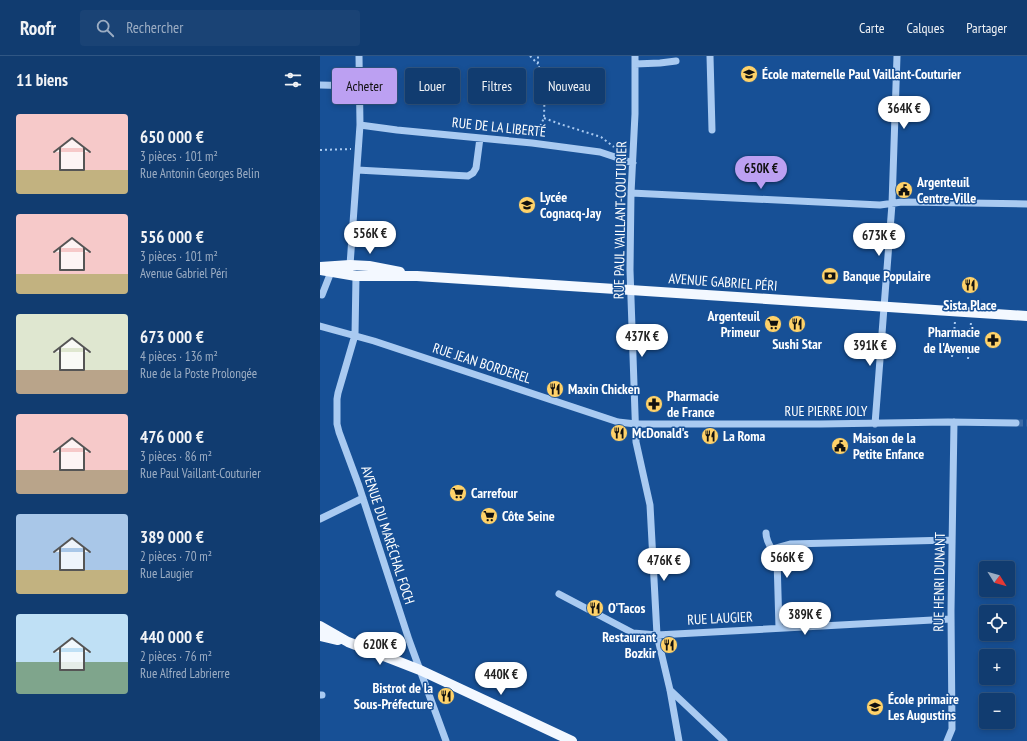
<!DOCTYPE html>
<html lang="fr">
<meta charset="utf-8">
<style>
:root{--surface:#113c70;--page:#1a4375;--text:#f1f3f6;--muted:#9cadc3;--line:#305683;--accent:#bca0f2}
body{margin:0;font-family:"PT Sans Narrow",sans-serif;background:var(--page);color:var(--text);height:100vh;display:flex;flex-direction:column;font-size:15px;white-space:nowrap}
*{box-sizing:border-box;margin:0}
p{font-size:13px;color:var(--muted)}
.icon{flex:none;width:22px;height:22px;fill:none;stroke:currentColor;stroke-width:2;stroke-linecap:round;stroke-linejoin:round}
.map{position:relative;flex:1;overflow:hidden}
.side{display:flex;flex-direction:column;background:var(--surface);width:320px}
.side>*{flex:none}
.banner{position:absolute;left:12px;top:12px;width:380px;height:36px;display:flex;gap:8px}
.needle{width:26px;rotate:127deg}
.buttons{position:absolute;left:659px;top:505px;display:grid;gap:8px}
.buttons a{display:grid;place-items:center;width:36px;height:36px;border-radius:4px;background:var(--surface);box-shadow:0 2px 6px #0003,0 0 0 1px var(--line);font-size:20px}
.price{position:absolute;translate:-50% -34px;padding:0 9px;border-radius:14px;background:#fff;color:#222;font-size:13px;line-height:26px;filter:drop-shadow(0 1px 2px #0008)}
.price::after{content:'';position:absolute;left:50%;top:24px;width:12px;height:9px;margin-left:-6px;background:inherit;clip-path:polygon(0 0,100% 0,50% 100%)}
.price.selected{background:var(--accent);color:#111}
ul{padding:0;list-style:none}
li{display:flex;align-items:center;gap:12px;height:100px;padding:0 16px}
li span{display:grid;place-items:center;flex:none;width:112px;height:80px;border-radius:4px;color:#555}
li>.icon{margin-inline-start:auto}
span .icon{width:48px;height:48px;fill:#fffc;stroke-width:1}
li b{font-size:17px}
h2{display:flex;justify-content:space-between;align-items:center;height:48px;padding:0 16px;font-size:17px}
.chip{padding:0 14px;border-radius:4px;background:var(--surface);box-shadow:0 2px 6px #0003,0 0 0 1px var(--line);font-size:14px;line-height:36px}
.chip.selected{background:var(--accent);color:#111}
header{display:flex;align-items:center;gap:24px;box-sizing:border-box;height:56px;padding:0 20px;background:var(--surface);border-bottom:1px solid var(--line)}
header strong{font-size:19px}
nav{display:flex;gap:22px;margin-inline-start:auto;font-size:14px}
.search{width:280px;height:36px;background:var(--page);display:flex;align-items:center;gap:10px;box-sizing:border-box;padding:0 14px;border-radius:4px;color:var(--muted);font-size:15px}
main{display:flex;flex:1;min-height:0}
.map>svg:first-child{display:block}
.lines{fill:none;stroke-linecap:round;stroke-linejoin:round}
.minor-tunnel{stroke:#3a6aa6;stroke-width:7;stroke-dasharray:7 3.5;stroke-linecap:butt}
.path{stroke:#a9caf1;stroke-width:2;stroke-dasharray:2 3;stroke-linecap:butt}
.minor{stroke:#a9caf1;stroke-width:7}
.major{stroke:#f3f8ff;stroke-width:10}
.labels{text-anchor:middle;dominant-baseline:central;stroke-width:3;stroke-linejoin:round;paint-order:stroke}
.poi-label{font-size:14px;font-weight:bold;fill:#fff;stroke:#175096;text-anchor:start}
.street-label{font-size:14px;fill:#fff;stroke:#175096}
</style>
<header>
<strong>Roofr</strong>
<div class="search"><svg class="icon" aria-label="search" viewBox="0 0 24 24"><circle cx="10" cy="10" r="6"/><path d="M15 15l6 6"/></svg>Rechercher</div>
<nav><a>Carte</a><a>Calques</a><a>Partager</a></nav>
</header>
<main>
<section class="side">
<h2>11 biens<svg class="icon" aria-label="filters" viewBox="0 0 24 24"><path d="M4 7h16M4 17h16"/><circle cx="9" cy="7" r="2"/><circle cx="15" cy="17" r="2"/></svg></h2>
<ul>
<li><span style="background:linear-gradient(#f6c9c9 70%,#c2b280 0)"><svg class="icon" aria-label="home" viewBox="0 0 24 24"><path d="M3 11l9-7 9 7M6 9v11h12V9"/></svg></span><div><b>650 000 €</b><p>3 pièces · 101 m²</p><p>Rue Antonin Georges Belin</p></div></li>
<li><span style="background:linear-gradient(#f6c9c9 75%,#c2b280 0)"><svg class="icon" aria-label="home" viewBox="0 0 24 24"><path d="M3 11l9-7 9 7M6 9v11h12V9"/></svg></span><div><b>556 000 €</b><p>3 pièces · 101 m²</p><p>Avenue Gabriel Péri</p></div></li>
<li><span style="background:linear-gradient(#dfe7d0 70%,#b9a48a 0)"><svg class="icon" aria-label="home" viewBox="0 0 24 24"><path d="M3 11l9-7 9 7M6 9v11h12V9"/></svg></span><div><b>673 000 €</b><p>4 pièces · 136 m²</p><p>Rue de la Poste Prolongée</p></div></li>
<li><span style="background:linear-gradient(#f6c9c9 70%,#b9a48a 0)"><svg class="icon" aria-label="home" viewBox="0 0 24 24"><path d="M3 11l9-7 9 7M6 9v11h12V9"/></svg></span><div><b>476 000 €</b><p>3 pièces · 86 m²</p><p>Rue Paul Vaillant-Couturier</p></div></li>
<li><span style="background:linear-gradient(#a9c7e8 70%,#c2b280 0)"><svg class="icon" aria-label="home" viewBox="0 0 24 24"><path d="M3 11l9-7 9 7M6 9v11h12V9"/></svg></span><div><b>389 000 €</b><p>2 pièces · 70 m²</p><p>Rue Laugier</p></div></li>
<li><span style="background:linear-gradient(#bfe0f5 60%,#7fa58c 0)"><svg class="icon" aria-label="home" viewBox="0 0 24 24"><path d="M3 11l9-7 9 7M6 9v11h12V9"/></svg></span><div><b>440 000 €</b><p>2 pièces · 76 m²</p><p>Rue Alfred Labrierre</p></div></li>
</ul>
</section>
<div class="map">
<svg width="707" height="685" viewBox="0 0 707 685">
<rect width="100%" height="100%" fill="#175096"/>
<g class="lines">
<!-- minor-tunnel -->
<path class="minor-tunnel" d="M 696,367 L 707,367"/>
<!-- path -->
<path class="path" d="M 210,0 L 218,8
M 224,62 L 240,68 L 281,81 L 294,91
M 216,79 L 224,62 L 225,22 L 218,9 L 218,0
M 0,94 L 31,93
M 634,278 L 635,265
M 650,279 L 651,266
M 632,301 L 633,289
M 648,303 L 649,291"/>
<!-- minor -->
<path class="minor" d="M 315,0 L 315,58 L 311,137 L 310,214 L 316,386 L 330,449 L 337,579 L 350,634 L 359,685
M 390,0 L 392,74
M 315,8 L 340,7 L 356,5
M 0,29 L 39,30
M 40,69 L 77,74 L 212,87 L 280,96 L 313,107
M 37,114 L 148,120 L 153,117 L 156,112 L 160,82
M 311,137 L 560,149 L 582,146 L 707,148
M 30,209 L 40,69 L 39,0
M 36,220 L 35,279 L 18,337 L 17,343 L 17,368 L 19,376 L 39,430 L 89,584 L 126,685
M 2,239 L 11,216
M 0,270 L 54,285 L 298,366 L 316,368 L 501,368 L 628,366 L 696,367
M 555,368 L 572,148 L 577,0
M 0,463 L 43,442
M 446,477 C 446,488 454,494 457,503 L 459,572
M 452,493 L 470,488 L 632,484
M 239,538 L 313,577 L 337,579 L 631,563
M 350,634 L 404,685
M 0,639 L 2,639
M 627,685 L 632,673 L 631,555 L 634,366"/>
<!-- major -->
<path class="major" d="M 0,211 L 30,209 L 49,210 L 80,216
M 0,214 L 36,220 L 97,220 L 707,260
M 0,570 L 28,586 L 100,614 L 252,685
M 0,580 L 18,584"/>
</g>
<!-- icons -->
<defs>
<g id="school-disc" transform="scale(0.9)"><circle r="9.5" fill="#ffd269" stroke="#175096"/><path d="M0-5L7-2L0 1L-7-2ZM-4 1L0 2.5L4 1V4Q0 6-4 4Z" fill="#111"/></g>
<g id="civic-disc" transform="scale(0.9)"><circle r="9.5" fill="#ffd269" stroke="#175096"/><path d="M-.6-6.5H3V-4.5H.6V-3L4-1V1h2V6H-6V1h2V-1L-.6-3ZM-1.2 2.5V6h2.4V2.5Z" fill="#111"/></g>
<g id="bank-disc" transform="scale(0.9)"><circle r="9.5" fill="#ffd269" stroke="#175096"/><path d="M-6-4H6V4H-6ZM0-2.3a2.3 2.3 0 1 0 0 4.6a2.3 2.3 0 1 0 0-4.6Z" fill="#111"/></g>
<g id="restaurant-disc" transform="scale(0.9)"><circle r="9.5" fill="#ffd269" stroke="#175096"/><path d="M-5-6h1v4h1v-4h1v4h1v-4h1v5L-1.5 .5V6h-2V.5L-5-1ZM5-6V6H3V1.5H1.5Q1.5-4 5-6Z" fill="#111"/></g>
<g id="supermarket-disc" transform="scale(0.9)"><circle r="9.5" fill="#ffd269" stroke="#175096"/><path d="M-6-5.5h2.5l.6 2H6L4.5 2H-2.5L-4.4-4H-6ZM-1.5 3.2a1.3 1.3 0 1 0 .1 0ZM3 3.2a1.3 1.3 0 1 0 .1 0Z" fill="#111"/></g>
<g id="pharmacy-disc" transform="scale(0.9)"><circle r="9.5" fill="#ffd269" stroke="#175096"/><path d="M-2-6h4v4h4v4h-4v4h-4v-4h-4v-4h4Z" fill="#111"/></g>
</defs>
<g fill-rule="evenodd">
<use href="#school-disc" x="429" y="18"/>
<use href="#civic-disc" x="584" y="134"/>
<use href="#school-disc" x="207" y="149"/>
<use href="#bank-disc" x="510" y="220"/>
<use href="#restaurant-disc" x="650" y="229"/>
<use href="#supermarket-disc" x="453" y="268"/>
<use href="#restaurant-disc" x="477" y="268"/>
<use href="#pharmacy-disc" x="673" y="284"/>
<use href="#restaurant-disc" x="235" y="333"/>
<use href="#pharmacy-disc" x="334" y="348"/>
<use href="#restaurant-disc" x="299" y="377"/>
<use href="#restaurant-disc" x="390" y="380"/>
<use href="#civic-disc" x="520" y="390"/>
<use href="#supermarket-disc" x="138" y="437"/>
<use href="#supermarket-disc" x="169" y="460"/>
<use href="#restaurant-disc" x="275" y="552"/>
<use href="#restaurant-disc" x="349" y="589"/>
<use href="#restaurant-disc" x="126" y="640"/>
<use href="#school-disc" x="555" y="651"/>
</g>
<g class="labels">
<!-- poi labels -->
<g class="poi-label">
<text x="442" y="18">École maternelle Paul Vaillant-Couturier</text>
<text x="597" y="126">Argenteuil<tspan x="597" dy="16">Centre-Ville</tspan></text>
<text x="220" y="141">Lycée<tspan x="220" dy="16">Cognacq-Jay</tspan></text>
<text x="523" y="220">Banque Populaire</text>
<text x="650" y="249" text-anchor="middle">Sista Place</text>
<text x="440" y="260" text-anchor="end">Argenteuil<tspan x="440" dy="16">Primeur</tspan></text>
<text x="660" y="276" text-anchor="end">Pharmacie<tspan x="660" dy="16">de l'Avenue</tspan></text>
<text x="477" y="288" text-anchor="middle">Sushi Star</text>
<text x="248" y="333">Maxin Chicken</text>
<text x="347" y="340">Pharmacie<tspan x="347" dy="16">de France</tspan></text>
<text x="312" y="377">McDonald's</text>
<text x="403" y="380">La Roma</text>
<text x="533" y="382">Maison de la<tspan x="533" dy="16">Petite Enfance</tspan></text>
<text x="151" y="437">Carrefour</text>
<text x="182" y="460">Côte Seine</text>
<text x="288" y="552">O'Tacos</text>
<text x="336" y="581" text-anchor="end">Restaurant<tspan x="336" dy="16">Bozkir</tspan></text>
<text x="113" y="632" text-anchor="end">Bistrot de la<tspan x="113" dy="16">Sous-Préfecture</tspan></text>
<text x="568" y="643">École primaire<tspan x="568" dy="16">Les Augustins</tspan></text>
</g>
<!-- street labels -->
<g class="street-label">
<text transform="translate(179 71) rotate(6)">RUE DE LA LIBERTÉ</text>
<text transform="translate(300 164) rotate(-89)">RUE PAUL VAILLANT-COUTURIER</text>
<text transform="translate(403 226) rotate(4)">AVENUE GABRIEL PÉRI</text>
<text transform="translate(162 307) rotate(18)">RUE JEAN BORDEREL</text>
<text x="506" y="355">RUE PIERRE JOLY</text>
<text transform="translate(68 479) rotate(72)">AVENUE DU MARÉCHAL FOCH</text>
<text transform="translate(619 526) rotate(-89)">RUE HENRI DUNANT</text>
<text transform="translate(400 562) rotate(-3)">RUE LAUGIER</text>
</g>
</g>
</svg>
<div class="buttons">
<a><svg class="needle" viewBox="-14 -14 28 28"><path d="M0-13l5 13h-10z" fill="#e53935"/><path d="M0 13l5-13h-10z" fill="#9cadc3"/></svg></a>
<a><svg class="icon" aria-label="locate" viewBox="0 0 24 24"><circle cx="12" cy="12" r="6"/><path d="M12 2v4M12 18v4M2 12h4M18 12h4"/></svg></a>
<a>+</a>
<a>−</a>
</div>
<b class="price" style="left:584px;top:74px">364K €</b>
<b class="price selected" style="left:441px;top:134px">650K €</b>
<b class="price" style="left:50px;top:199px">556K €</b>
<b class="price" style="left:559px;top:201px">673K €</b>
<b class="price" style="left:322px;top:302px">437K €</b>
<b class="price" style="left:550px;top:311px">391K €</b>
<b class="price" style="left:467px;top:523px">566K €</b>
<b class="price" style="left:344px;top:526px">476K €</b>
<b class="price" style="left:485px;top:580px">389K €</b>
<b class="price" style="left:60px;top:610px">620K €</b>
<b class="price" style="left:181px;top:640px">440K €</b>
<div class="banner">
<a class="chip selected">Acheter</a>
<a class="chip">Louer</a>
<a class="chip">Filtres</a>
<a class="chip">Nouveau</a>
</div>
</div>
</main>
